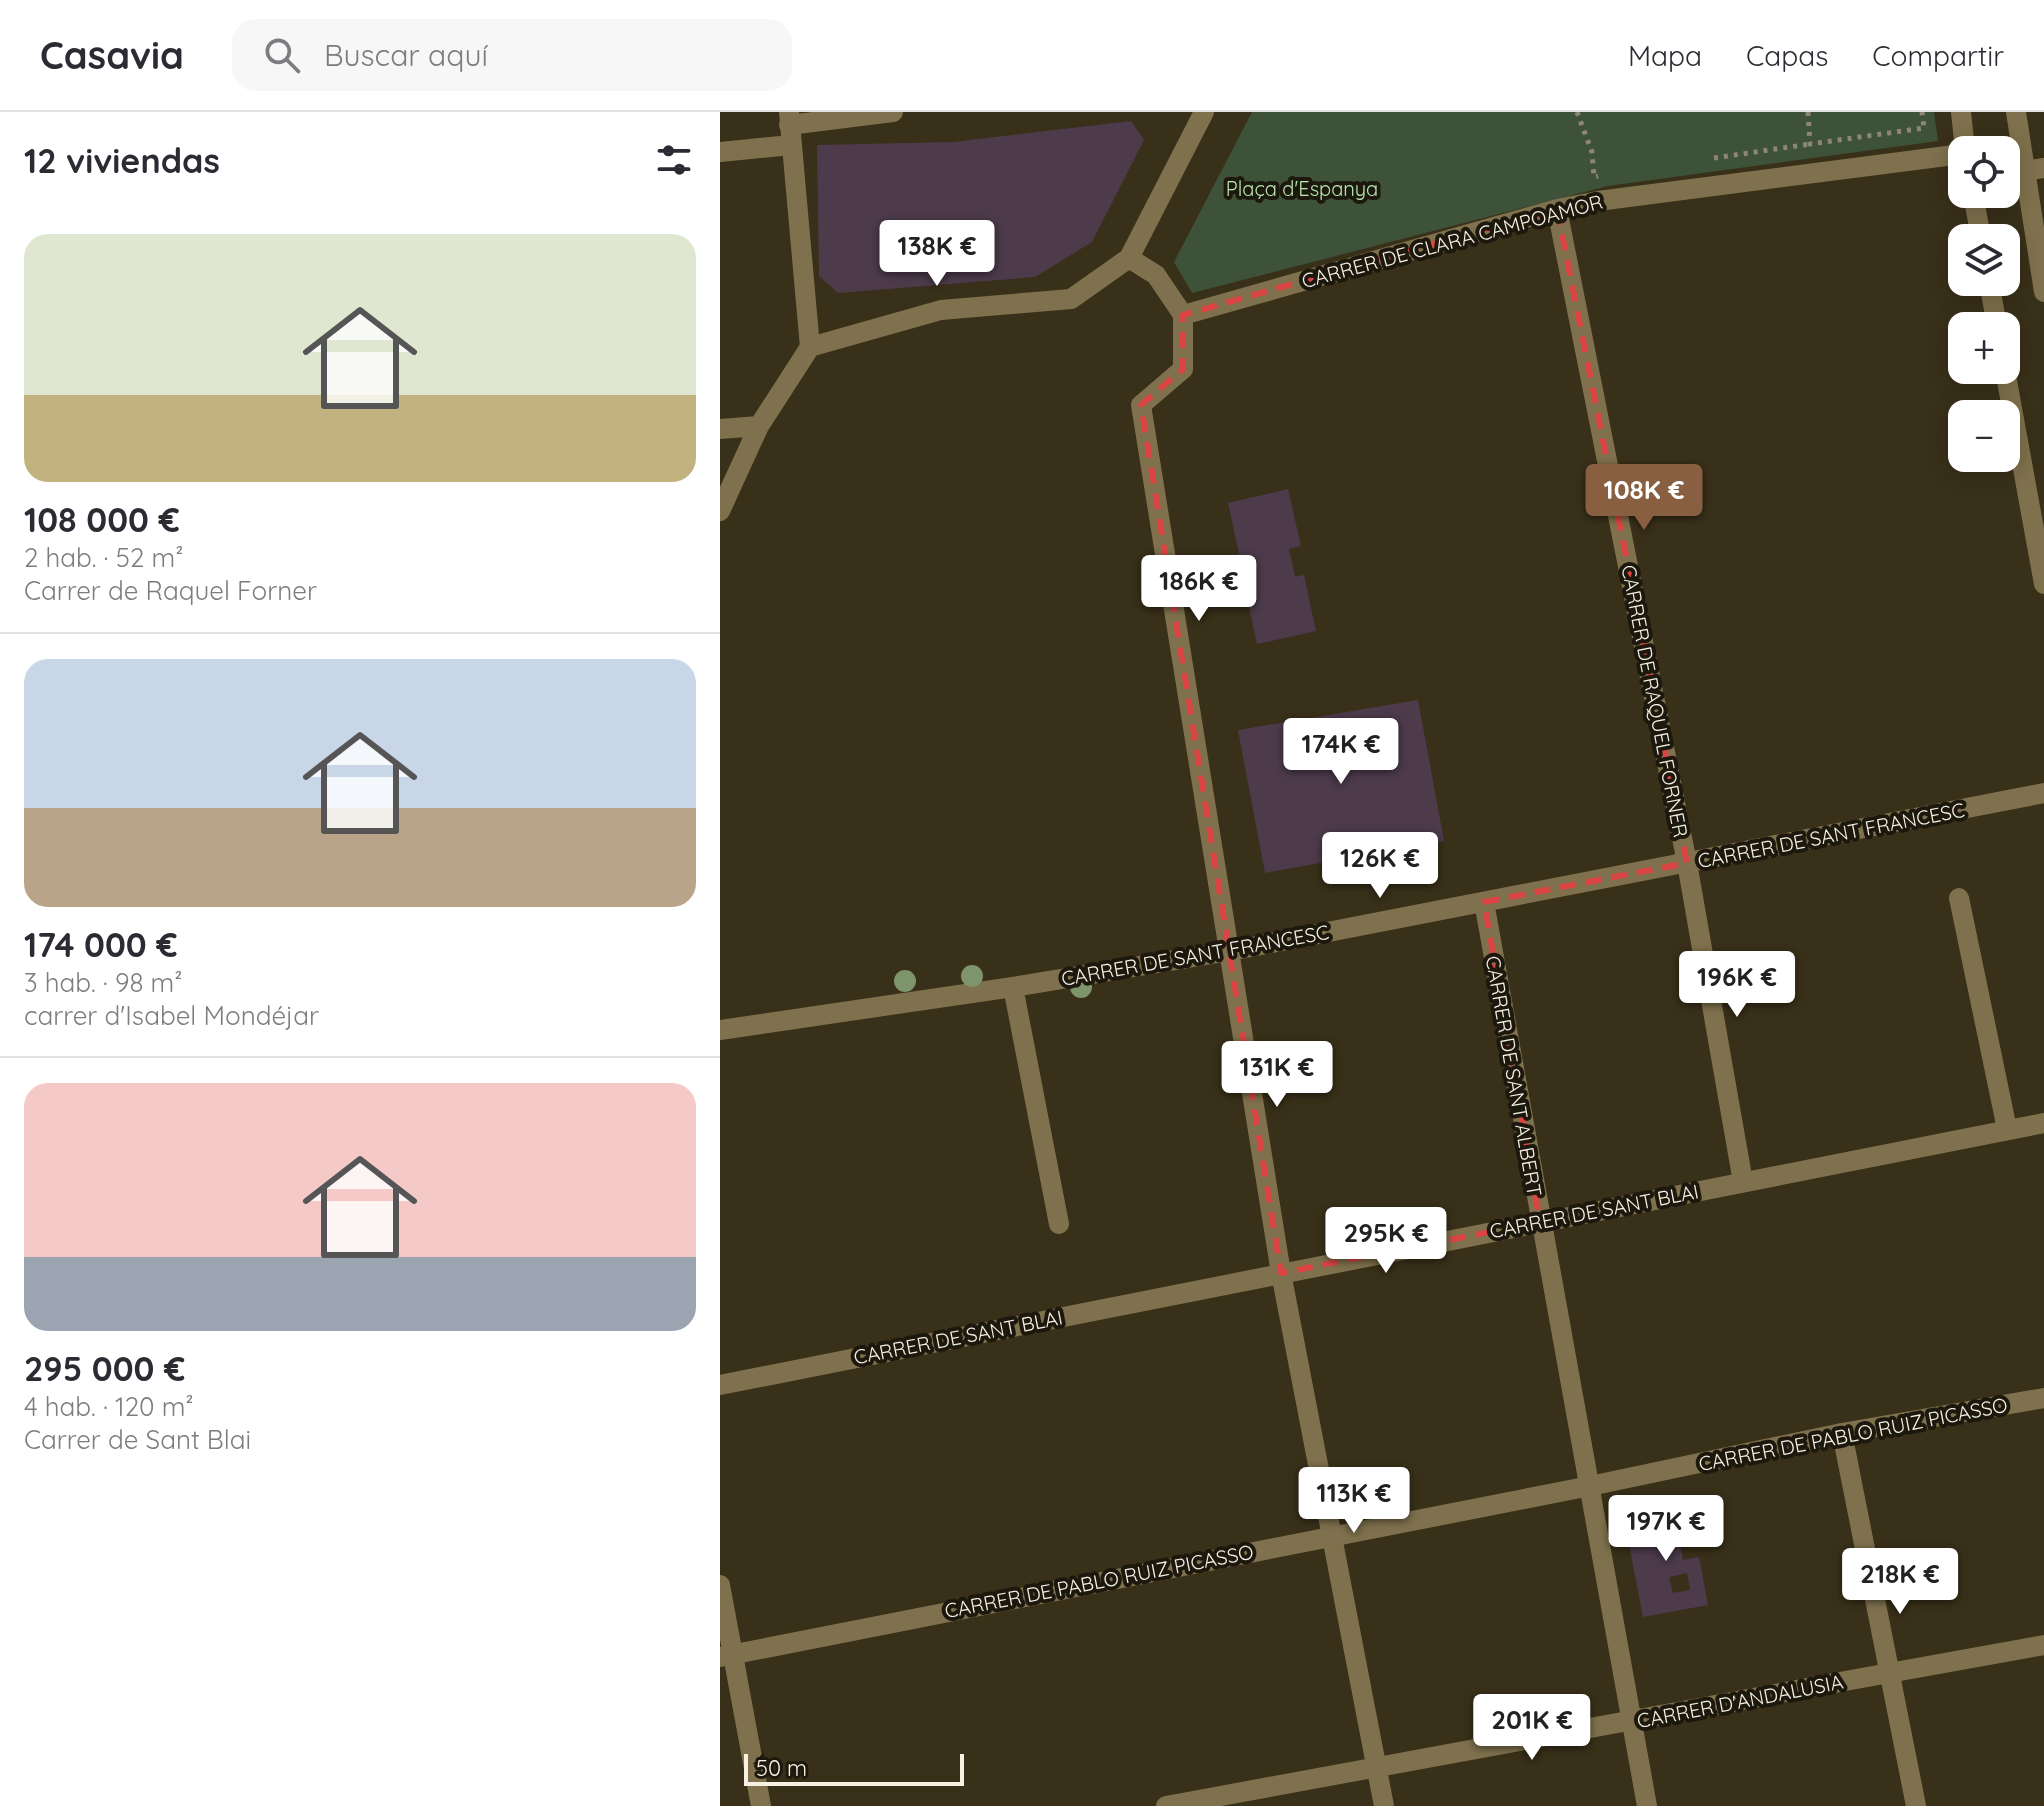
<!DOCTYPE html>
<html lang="es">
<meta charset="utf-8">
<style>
:root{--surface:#fff;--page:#f7f7f7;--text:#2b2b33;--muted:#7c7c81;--line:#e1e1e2;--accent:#885f40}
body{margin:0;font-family:Quicksand,sans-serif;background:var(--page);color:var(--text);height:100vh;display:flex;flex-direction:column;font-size:30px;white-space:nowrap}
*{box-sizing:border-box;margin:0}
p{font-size:26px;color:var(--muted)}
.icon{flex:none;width:44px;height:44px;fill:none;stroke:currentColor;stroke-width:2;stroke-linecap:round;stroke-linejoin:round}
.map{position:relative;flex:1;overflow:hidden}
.sheet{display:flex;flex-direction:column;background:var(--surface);width:720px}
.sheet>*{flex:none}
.controls{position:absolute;left:1228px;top:24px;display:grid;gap:16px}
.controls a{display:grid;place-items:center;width:72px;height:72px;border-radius:16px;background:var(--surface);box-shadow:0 4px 20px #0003;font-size:40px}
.scale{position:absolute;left:24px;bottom:20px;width:220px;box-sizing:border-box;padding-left:8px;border:4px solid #f6f1e3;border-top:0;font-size:22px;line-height:28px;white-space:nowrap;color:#f6f1e3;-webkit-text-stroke:6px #1c180e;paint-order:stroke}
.price{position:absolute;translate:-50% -68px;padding:0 18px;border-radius:8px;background:#fff;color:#222;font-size:26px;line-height:52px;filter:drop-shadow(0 2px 4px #0008)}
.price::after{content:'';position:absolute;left:50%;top:48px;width:24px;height:18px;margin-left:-12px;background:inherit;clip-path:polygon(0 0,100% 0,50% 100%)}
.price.active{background:var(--accent);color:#fff}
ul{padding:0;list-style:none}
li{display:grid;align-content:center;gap:16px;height:424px;padding:0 24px}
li+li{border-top:2px solid var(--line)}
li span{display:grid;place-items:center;height:248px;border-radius:24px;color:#555}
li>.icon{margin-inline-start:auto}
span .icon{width:144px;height:144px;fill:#fffc;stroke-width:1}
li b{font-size:34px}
h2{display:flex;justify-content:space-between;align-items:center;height:96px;padding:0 24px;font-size:34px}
header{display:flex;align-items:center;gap:48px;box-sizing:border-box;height:112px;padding:0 40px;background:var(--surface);border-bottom:2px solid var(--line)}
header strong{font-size:38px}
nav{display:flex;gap:44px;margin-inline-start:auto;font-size:28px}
.search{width:560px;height:72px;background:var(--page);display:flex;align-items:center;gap:20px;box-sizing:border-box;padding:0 28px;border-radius:24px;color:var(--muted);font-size:30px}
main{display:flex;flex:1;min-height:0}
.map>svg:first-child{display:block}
.green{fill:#3d5239}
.building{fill:#4d3b4c;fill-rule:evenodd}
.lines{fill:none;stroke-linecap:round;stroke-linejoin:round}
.path{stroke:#8d8673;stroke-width:5;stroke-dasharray:4 6;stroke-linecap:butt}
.pedestrian{stroke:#7f714d;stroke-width:20}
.minor{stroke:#7f714d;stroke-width:20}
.tertiary{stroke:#7f714d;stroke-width:20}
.tree{fill:#7e946a}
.marked{fill:none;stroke:#db4644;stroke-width:6;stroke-dasharray:16 10;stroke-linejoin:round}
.labels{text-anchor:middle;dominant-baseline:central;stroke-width:8;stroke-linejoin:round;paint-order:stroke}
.park-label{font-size:20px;fill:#b6e6ad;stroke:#1c180e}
.street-label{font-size:20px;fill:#f6f1e3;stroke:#1c180e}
</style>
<header>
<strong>Casavia</strong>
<div class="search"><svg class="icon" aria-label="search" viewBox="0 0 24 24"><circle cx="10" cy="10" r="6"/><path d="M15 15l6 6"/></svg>Buscar aquí</div>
<nav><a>Mapa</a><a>Capas</a><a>Compartir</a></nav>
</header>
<main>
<section class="sheet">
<h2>12 viviendas<svg class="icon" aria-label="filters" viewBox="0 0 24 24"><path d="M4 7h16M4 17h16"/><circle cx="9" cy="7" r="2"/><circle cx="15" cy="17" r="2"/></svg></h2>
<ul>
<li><span style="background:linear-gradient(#dfe7d0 65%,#c2b280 0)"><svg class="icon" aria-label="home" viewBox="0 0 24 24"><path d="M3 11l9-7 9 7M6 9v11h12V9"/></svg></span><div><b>108 000 €</b><p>2 hab. · 52 m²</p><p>Carrer de Raquel Forner</p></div></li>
<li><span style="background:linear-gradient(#c9d6e8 60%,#b9a48a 0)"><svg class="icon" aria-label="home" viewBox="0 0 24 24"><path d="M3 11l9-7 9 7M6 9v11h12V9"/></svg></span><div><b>174 000 €</b><p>3 hab. · 98 m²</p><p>carrer d'Isabel Mondéjar</p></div></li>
<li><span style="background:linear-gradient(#f6c9c9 70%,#9aa5b1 0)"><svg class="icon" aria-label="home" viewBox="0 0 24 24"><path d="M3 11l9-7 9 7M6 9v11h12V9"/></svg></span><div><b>295 000 €</b><p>4 hab. · 120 m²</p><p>Carrer de Sant Blai</p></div></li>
</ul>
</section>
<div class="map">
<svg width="1324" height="1694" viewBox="0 0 1324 1694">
<rect width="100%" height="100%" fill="#393019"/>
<!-- green -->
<path class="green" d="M 532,0 L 1214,0 L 1218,29 L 888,74 L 472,181 L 454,150 Z"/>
<!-- building -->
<path class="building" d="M 411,9 L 424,28 L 372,130 L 315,165 L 118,181 L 99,164 L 97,33 L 233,30 Z
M 568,377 L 581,434 L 569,437 L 575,465 L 584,463 L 596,519 L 537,532 L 526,481 L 517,484 L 508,444 L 519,442 L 508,391 Z
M 698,588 L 724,729 L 545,761 L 518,618 Z
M 969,1396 L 976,1429 L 960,1432 L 963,1448 L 979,1445 L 988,1493 L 923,1505 L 906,1417 L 915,1406 ZM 967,1461 L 970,1478 L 953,1481 L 949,1465 Z"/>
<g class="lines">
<!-- path -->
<path class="path" d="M 857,0 L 872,40 L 874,65 L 878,64
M 1088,0 L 1090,32 L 1204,16 L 1202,0
M 994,46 L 1090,32"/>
<!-- pedestrian -->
<path class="pedestrian" d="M 1169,1561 L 1324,1533"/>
<!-- minor -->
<path class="minor" d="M 69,0 L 90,235
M 69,13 L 173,0
M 0,40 L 71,33
M 1304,59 L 1324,56
M 837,97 L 967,751 L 1023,1070
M 409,146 L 436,163 L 463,203 L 463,257 L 421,293 L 561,1161 L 664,1694
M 463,203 L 837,97 L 878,89 L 1242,42
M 0,317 L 39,314
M 0,399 L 39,314 L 90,235 L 221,198 L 351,187 L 409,146 L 484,0
M 1239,786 L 1287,1017
M 764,790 L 927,1694
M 293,875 L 339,1112
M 0,918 L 293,875 L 510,839 L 1324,681
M 0,1273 L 1324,1011
M 1122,1321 L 1196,1694
M 0,1473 L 41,1694
M 446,1694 L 1169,1561"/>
<!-- tertiary -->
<path class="tertiary" d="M 1241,0 L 1245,38
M 1296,0 L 1324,180
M 1253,82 L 1261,126
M 1269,170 L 1277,214
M 1285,258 L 1324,472
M 0,1545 L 870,1374 L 1122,1321 L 1324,1286"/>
</g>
<!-- trees -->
<g class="tree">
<circle cx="252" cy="864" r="11"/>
<circle cx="185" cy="869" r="11"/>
<circle cx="361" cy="875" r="11"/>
</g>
<!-- marked area -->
<path class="marked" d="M 837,97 L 967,751 L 764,790 L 820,1110 L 561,1161 L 421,293 L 463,257 L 463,203 Z"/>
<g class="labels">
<!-- park labels -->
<g class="park-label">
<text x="582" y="76">Plaça d'Espanya</text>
</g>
<!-- street labels -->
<g class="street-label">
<text transform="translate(732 129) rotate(-15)">CARRER DE CLARA CAMPOAMOR</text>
<text transform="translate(935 589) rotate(79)">CARRER DE RAQUEL FORNER</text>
<text transform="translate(1111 723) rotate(-11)">CARRER DE SANT FRANCESC</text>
<text transform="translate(475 843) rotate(-10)">CARRER DE SANT FRANCESC</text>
<text transform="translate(794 964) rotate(80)">CARRER DE SANT ALBERT</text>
<text transform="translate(874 1099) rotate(-11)">CARRER DE SANT BLAI</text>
<text transform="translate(238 1225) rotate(-11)">CARRER DE SANT BLAI</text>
<text transform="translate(1133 1322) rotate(-11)">CARRER DE PABLO RUIZ PICASSO</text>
<text transform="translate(379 1469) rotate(-11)">CARRER DE PABLO RUIZ PICASSO</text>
<text transform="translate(1020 1589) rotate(-11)">CARRER D'ANDALUSIA</text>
</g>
</g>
</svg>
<div class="controls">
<a><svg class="icon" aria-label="locate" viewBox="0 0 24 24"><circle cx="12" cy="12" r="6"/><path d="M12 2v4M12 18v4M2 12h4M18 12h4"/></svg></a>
<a><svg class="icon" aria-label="layers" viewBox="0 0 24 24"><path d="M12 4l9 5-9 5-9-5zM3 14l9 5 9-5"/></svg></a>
<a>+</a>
<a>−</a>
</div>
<div class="scale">50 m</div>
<b class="price" style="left:217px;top:176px">138K €</b>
<b class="price active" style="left:924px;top:420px">108K €</b>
<b class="price" style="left:479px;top:511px">186K €</b>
<b class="price" style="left:621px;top:674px">174K €</b>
<b class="price" style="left:660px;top:788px">126K €</b>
<b class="price" style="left:1017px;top:907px">196K €</b>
<b class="price" style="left:557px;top:997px">131K €</b>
<b class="price" style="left:666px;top:1163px">295K €</b>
<b class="price" style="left:634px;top:1423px">113K €</b>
<b class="price" style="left:946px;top:1451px">197K €</b>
<b class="price" style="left:1180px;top:1504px">218K €</b>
<b class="price" style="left:812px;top:1650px">201K €</b>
</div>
</main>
